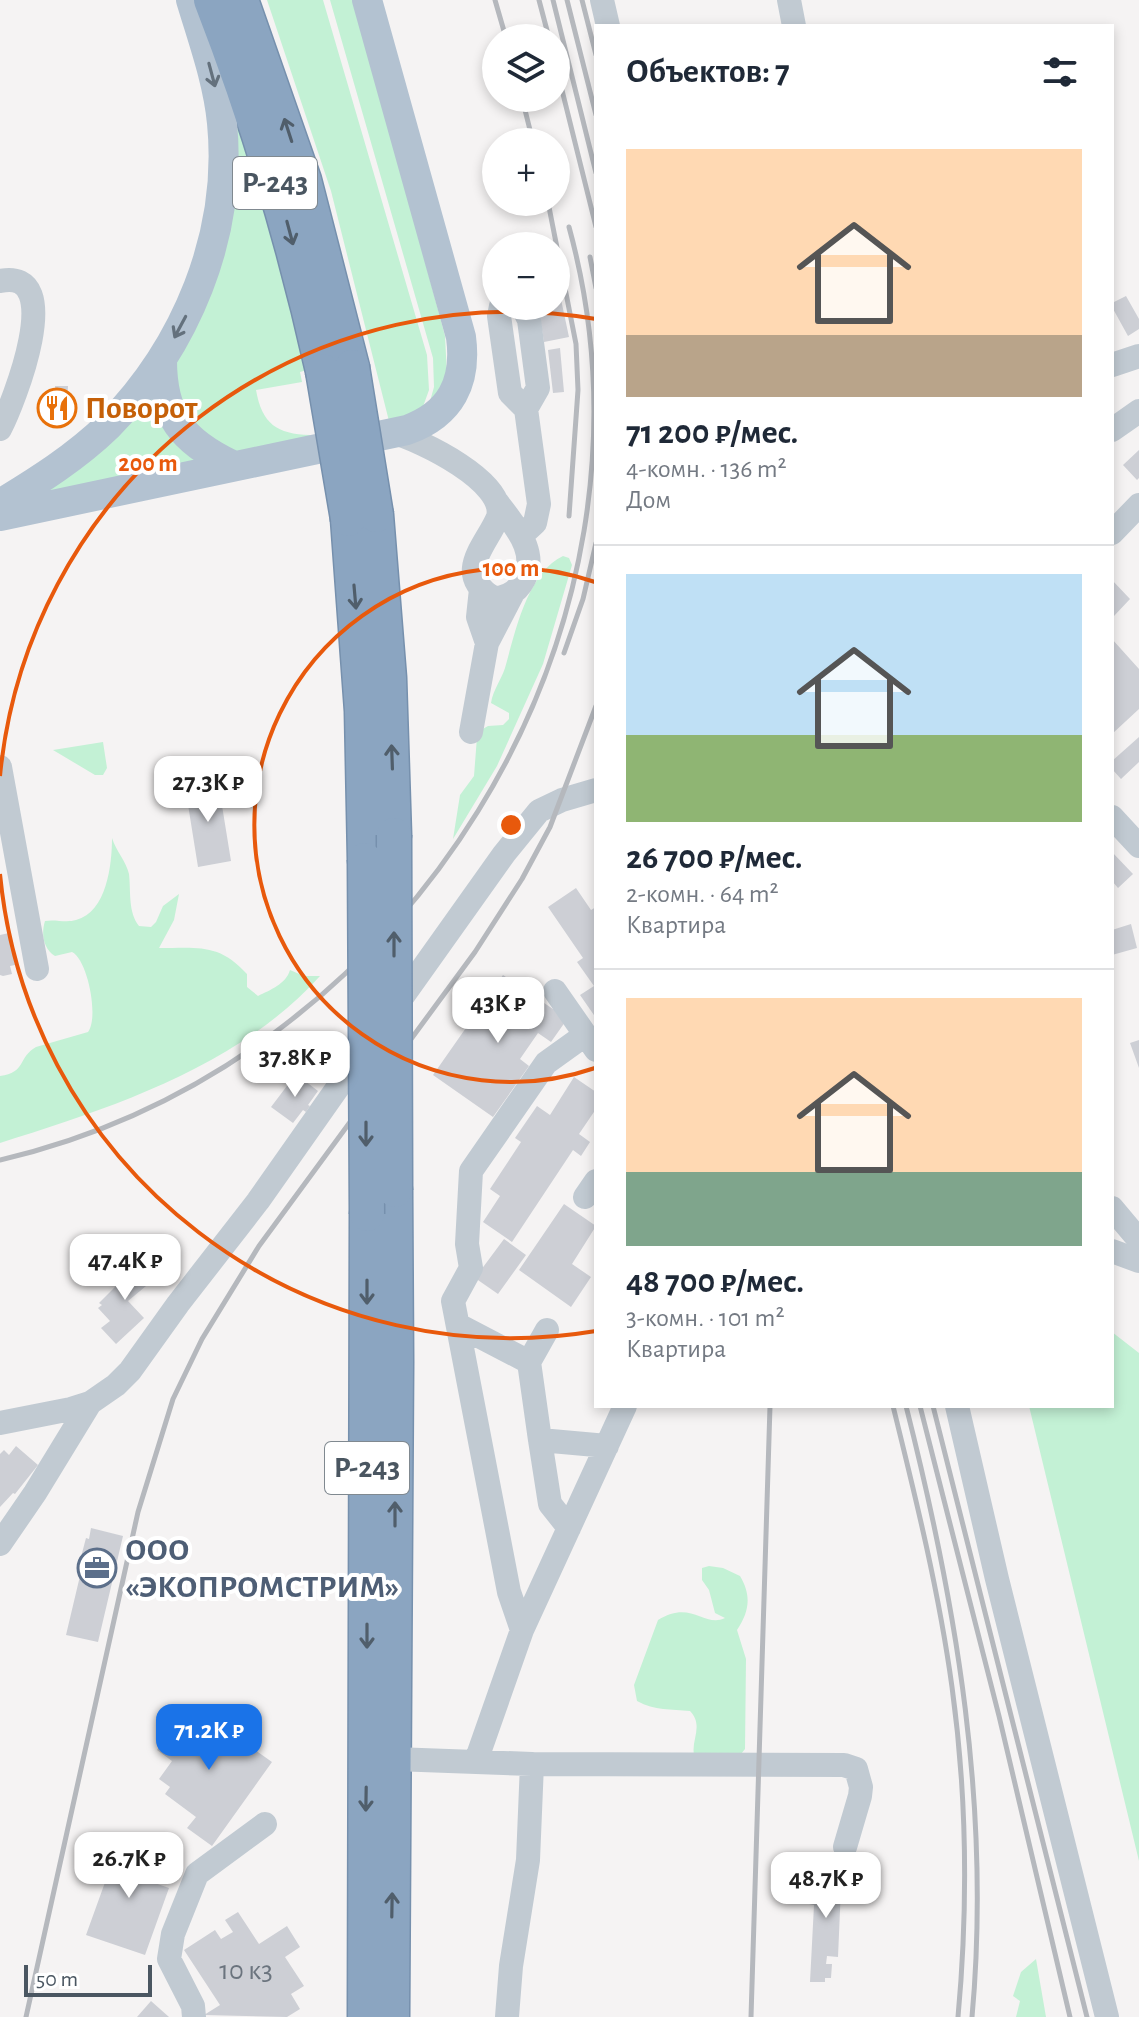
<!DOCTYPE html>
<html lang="ru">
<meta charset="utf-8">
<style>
:root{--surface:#fff;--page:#f6f6f7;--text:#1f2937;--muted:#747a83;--line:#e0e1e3;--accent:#1a73e8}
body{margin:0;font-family:"Alegreya Sans",sans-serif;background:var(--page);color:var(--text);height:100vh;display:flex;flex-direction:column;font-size:30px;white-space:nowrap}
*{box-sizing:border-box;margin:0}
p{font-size:26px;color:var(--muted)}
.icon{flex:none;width:44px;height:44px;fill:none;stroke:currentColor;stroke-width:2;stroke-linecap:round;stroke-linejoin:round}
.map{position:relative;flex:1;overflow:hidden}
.side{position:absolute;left:594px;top:24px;width:520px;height:1384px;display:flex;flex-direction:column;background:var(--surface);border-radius:0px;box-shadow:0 4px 12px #0003}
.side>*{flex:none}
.tools{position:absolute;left:482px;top:24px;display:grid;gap:16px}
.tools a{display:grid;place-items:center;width:88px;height:88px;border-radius:50%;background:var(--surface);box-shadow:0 4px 12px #0003;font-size:40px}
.scale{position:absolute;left:24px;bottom:20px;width:128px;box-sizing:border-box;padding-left:8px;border:4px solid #4a5661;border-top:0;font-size:22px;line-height:28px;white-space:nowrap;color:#4a5661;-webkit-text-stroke:6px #fff;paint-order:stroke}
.price{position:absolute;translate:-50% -68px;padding:0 18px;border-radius:16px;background:#fff;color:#222;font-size:26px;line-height:52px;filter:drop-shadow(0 2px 4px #0008)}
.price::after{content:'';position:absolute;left:50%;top:48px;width:24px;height:18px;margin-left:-12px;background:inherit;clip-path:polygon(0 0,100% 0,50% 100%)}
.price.current{background:var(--accent);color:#fff}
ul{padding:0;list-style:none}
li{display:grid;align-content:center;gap:16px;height:424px;padding:0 32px}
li+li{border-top:2px solid var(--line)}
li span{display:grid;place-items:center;height:248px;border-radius:0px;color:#555}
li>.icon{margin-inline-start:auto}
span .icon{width:144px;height:144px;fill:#fffc;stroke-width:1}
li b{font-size:34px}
h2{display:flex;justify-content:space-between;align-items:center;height:96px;padding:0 32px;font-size:34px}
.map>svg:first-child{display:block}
.green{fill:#c3f1d5}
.building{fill:#cdcfd5}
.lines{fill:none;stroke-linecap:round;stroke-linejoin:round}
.highway-casing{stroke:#7690ad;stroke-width:37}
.minor{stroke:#c1cad2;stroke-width:24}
.major{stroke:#b3c2d1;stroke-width:30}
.highway{stroke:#8ba5c1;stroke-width:34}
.rail{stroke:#b5b8bd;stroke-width:5}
.highway-bridge-casing{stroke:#7690ad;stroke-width:37;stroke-linecap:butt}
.highway-bridge{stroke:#8ba5c1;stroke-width:34}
.oneway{stroke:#64717d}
.oneway2{stroke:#505e6b}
.ring{fill:none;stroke:#e8590c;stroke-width:4}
.labels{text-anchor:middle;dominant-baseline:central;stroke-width:8;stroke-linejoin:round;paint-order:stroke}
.number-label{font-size:28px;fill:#6b747e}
.shield{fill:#fff;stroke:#808990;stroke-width:2}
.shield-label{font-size:30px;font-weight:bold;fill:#4a5661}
.food-label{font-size:32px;font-weight:bold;fill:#c56008;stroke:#fff;text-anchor:start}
.service-label{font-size:32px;font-weight:bold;fill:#4e5e75;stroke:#fff;text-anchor:start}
.centre{fill:#e8590c;stroke:#fff;stroke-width:4}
.ring-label{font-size:24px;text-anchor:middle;font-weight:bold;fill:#e8590c;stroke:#fff;stroke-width:8;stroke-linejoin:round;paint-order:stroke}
</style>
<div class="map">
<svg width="1139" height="2017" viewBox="0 0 1139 2017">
<rect width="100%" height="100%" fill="#f5f3f3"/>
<!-- green -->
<path class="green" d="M 267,0 L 323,0 L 427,355 L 429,390 L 420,415 L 391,429 L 331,191 Z
M 330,0 L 355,0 L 445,336 L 447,375 L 427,412 L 434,387 L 433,358 Z
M 230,129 L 241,129 L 277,239 L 307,370 L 300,372 L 302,382 L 256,390 C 262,424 277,434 310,435 L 311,441 L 242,457 L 203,446 L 171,379 Z
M 151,390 L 198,461 L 18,505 Z
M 563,556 L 569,558 L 572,565 L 543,664 L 497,766 L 453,839 L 460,795 L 474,776 L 477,737 L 481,730 L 488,726 L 503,725 L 509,719 L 509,713 L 491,703 C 493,690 501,680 505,668 C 515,633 527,573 563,556 Z
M 103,742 L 107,768 L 103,775 L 95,775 L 53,750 Z
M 112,838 C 116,851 126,861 129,874 C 131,892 128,912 139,926 L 151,927 L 156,922 L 163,906 L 179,894 L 174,920 L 159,948 C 198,948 219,943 247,974 L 247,987 L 258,996 C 270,990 286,984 290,970 L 304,976 L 320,976 C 239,1066 112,1108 0,1143 L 0,1076 C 26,1073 18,1057 36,1047 L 88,1032 C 99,1018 88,960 72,952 L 55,956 C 43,948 41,934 45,921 C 55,919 66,923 76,920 C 107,912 112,864 112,838 Z
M 1112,1332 L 1139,1353 L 1139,1861 L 1029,1406 L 1112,1406 Z
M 709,1566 L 723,1568 L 740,1576 C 752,1596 749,1612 737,1630 L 746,1659 L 745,1749 L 741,1754 L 694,1755 C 691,1739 704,1726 690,1711 C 671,1709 655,1711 637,1701 L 634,1685 L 658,1620 C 691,1599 704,1628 725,1618 L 715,1613 L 709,1590 L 702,1580 L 702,1568 Z
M 1036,1959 L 1046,2017 L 1016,2017 L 1020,2001 L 1013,1996 L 1021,1972 Z"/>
<!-- building -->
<path class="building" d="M 556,276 L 569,337 L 544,342 L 538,306 L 556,306 Z
M 1126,296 L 1139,319 L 1139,329 L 1128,336 L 1112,307 L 1112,303 Z
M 560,348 L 564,392 L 553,393 L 548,350 Z
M 55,386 L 68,386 L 66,417 L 50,416 L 51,389 L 55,389 Z
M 1139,450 L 1139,478 L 1137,480 L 1123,465 Z
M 1112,580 L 1130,599 L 1114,616 L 1112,614 Z
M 1112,639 L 1139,669 L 1139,709 L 1112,734 Z
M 1139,737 L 1139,762 L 1121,779 L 1112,769 L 1112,761 Z
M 218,781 L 231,861 L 198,867 L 185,786 Z
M 1112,852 L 1133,874 L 1118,888 L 1112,881 Z
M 576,888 L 591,910 L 596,907 L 596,1018 L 580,995 L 594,986 L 577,962 L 583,958 L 548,907 Z
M 1131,924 L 1137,948 L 1112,955 L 1112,930 Z
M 9,933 L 15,965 L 10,966 L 12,974 L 3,976 L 0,975 L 0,935 Z
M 503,975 L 553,1009 L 556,1005 L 570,1015 L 551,1042 L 538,1033 L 520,1059 L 529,1066 L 493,1117 L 433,1075 Z
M 1139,1040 L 1139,1068 L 1130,1043 Z
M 296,1074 L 318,1091 L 308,1105 L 310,1106 L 306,1112 L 303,1110 L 293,1123 L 271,1107 Z
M 574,1077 L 596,1092 L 596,1109 L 579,1134 L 590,1142 L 581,1156 L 573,1150 L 512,1242 L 483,1222 L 500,1196 L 490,1189 L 521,1142 L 515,1138 L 537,1106 L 550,1115 Z
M 564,1204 L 596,1226 L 572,1264 L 591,1277 L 571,1307 L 519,1270 Z
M 504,1239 L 526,1255 L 498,1294 L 475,1278 Z
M 143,1259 L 158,1276 L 128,1301 L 144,1318 L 116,1344 L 101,1328 L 110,1321 L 98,1308 L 102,1305 L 99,1303 Z
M 16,1446 L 38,1465 L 15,1494 L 13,1493 L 0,1507 L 0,1454 L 4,1450 L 9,1455 Z
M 91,1528 L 123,1536 L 98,1642 L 66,1635 L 84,1559 L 81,1557 L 86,1538 L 89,1539 Z
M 190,1704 L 272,1762 L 212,1846 L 187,1828 L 196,1817 L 165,1794 L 170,1787 L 159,1779 L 172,1761 L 157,1750 Z
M 121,1838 L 160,1852 L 149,1881 L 169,1888 L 145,1955 L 86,1935 Z
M 817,1862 L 842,1864 L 838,1957 L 827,1956 L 826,1964 L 832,1964 L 831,1978 L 825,1978 L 825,1982 L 810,1982 L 814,1905 L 809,1904 L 809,1897 L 815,1897 Z
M 238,1912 L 259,1944 L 287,1926 L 300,1947 L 285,1957 L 304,1986 L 291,1994 L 300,2009 L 287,2017 L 204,2015 L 220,2005 L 184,1950 L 215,1930 L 221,1939 L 233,1932 L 225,1920 Z
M 151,2001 L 169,2017 L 137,2017 Z"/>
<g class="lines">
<!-- highway casing -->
<g class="highway-casing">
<path id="highway" d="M 211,0 C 258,121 295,245 323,371
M 241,0 L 304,180 L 352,367
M 376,515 L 389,678 L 394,835
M 348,519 L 362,711 L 365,860
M 365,2017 L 367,1214
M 392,2017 L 396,1362 L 395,1190"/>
</g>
<!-- minor -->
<path class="minor" d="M 602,0 L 608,26
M 789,0 L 794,26
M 0,281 C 68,267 13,404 0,429
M 501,306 L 499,316 L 510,393 L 526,409 L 539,504 L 535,523 L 522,535
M 522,306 L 529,320 L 538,388 L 526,409
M 1112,365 L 1139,356
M 1112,430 L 1139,411
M 394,433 C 420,440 507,482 498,517 C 486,546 453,573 493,598 C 505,598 514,594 521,584 C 542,554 514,525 497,502
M 1112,533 L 1139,505
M 481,589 L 478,617 L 487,643
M 471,732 L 487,643 L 513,593
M 0,767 L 37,969
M 1112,817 L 1139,846
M 555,991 L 596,1050
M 393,1010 L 504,854 L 539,811 L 562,800 L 596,790
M 585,1197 L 596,1181
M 1112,1208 L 1139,1240
M 1112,1251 L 1139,1261
M 458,1325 L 529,1362
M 957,1406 L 997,1579 L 1107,2017
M 0,1423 L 71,1409 L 90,1403 L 116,1385 L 130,1371 L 178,1304 L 258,1201 L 367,1046
M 540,1440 L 529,1362 L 547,1330
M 569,1528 L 550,1504 L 540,1440 L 607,1446
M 0,1544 L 35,1493 L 90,1403
M 522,1630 L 509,1592 L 453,1301 L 471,1268 L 467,1244 L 471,1171 L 546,1063 L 585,1035
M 394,1759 L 532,1764 L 844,1765 L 856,1769 L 861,1787 L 860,1796 L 845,1847
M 476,1761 L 522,1630 L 625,1406
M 194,2017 L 193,2006 L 169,1959 L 173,1934 L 197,1874 L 265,1824
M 507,2017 L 511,1966 L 528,1860 L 532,1764"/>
<!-- major -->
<path class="major" d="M 162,360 C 162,416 182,441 232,465
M 0,504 C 38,481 76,457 108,426 C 186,347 233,235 222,123 C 218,81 203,40 191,0
M 0,516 L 407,430 C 451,414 467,382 461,337 L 367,0"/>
<!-- highway -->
<use href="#highway" class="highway"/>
<!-- rail -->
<path class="rail" d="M 495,0 L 506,38
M 539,0 L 549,38
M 553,0 L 596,173
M 567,0 L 596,115
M 582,0 L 596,55
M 556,66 L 596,227
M 522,98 L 533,142
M 548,202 L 576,344 L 578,390 L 569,516
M 590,257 L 596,288
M 564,653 L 583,599 L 596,543
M 0,1160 C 406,1066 680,633 569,227
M 893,1406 C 916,1499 939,1592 952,1687 C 967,1796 968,1908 958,2017
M 906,1406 C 957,1607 991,1809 972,2017
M 920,1406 L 999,1716 L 1070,2017
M 933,1406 L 1087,2017
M 26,2017 L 138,1512 L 173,1399 L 202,1339 L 259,1246 L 475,952 L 522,879 L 550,827 L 596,706
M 751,2017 L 770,1406"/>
<!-- highway-bridge casing -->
<g class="highway-bridge-casing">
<path id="highway-bridge" d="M 352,367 L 376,515
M 323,371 L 348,519
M 394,835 L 395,1190
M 365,860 L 367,1214"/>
</g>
<!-- highway-bridge -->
<use href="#highway-bridge" class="highway-bridge"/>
</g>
<!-- one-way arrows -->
<defs><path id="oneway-shaft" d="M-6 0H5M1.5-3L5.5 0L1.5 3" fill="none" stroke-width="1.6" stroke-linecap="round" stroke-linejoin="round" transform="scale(2)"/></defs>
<g class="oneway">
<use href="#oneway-shaft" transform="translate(212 75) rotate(75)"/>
<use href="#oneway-shaft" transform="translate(180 327) rotate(118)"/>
</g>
<g class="oneway2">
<use href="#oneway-shaft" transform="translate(288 130) rotate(-108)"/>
<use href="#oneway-shaft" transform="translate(290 233) rotate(75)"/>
<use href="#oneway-shaft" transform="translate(355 597) rotate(85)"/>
<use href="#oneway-shaft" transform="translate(392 757) rotate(-92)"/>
<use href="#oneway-shaft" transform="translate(394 944) rotate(-90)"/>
<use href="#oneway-shaft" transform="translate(366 1134) rotate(90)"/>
<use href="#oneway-shaft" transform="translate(367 1292) rotate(90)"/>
<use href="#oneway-shaft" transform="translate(395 1514) rotate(-90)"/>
<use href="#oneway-shaft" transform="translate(367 1636) rotate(90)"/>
<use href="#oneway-shaft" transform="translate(366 1799) rotate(91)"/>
<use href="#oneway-shaft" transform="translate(392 1905) rotate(-89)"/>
</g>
<!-- distance rings -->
<g class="ring">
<path d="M595 1068A257 257 0 1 1 595 582"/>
<path d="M596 1331A513 513 0 0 1 0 874M0 776A513 513 0 0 1 596 319"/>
</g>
<!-- icons -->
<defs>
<g id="restaurant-ring" transform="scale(2)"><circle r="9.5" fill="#fff" stroke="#e8710a" stroke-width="1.5"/><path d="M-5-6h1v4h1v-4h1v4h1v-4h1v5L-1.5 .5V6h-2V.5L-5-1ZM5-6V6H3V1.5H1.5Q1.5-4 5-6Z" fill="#e8710a"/></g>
<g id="office-ring" transform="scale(2)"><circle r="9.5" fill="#fff" stroke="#5c6f8a" stroke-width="1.5"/><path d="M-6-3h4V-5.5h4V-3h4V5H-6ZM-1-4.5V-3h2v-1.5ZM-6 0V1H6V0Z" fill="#5c6f8a"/></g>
</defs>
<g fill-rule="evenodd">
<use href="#restaurant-ring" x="57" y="408"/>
<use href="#office-ring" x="97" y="1568"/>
</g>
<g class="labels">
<!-- number labels -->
<g class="number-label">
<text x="246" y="1971">10 к3</text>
</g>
<!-- shield labels -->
<g class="shield">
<rect x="233" y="157" width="84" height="52" rx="6"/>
<rect x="325" y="1442" width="84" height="52" rx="6"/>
</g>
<g class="shield-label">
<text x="275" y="183">Р-243</text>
<text x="367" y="1468">Р-243</text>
</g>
<!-- food labels -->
<g class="food-label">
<text x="85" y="408">Поворот</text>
</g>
<!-- service labels -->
<g class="service-label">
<text x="125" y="1550">ООО<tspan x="125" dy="37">«ЭКОПРОМСТРИМ»</tspan></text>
</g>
</g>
<circle cx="511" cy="825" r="12" class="centre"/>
<g class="ring-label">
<text x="148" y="471">200 m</text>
<text x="511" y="576">100 m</text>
</g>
</svg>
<div class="tools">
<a><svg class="icon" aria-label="layers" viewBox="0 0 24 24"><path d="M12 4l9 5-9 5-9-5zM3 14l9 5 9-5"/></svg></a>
<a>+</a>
<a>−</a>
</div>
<div class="scale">50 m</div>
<b class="price" style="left:208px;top:824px">27.3K ₽</b>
<b class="price" style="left:498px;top:1045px">43K ₽</b>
<b class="price" style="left:295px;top:1099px">37.8K ₽</b>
<b class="price" style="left:125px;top:1302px">47.4K ₽</b>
<b class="price current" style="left:209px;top:1772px">71.2K ₽</b>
<b class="price" style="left:129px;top:1900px">26.7K ₽</b>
<b class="price" style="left:826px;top:1920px">48.7K ₽</b>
<section class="side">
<h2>Объектов: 7<svg class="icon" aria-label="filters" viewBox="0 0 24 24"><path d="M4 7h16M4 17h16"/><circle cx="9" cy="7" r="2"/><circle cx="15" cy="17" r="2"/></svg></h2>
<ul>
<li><span style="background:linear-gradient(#ffd9b3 75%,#b9a48a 0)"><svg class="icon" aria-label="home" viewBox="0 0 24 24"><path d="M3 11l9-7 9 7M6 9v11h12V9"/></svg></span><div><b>71 200 ₽/мес.</b><p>4-комн. · 136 m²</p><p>Дом</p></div></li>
<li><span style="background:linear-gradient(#bfe0f5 65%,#8fb573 0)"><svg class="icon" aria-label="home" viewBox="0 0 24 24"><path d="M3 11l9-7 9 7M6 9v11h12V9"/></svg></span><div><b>26 700 ₽/мес.</b><p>2-комн. · 64 m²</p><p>Квартира</p></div></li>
<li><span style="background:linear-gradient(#ffd9b3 70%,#7fa58c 0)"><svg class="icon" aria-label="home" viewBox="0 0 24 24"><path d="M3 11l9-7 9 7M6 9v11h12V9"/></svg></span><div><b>48 700 ₽/мес.</b><p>3-комн. · 101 m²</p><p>Квартира</p></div></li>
</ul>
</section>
</div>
